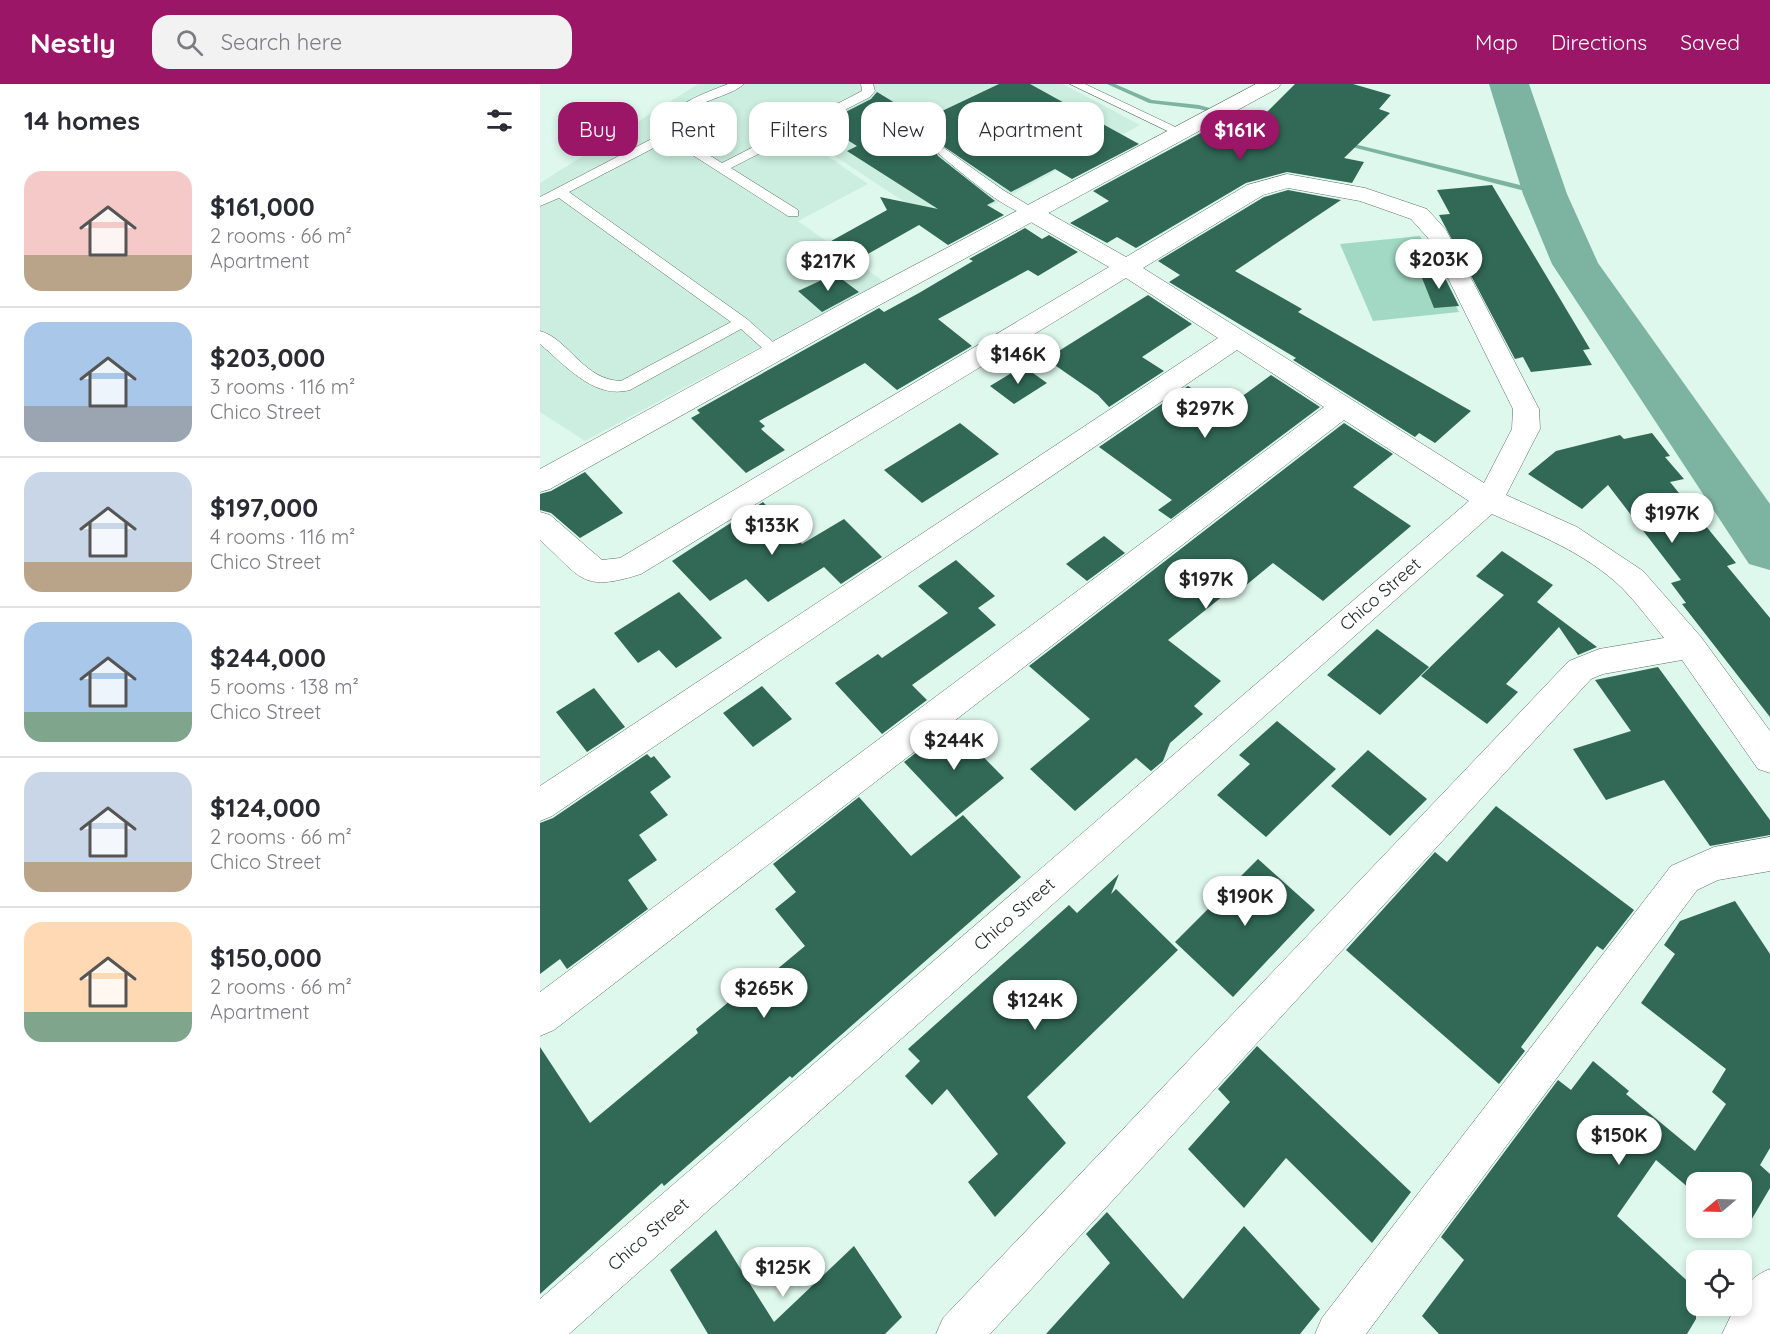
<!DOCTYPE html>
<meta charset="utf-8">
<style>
:root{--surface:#fff;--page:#f2f2f3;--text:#2b2b33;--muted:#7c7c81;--line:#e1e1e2;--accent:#9c1667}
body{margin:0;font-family:Quicksand,sans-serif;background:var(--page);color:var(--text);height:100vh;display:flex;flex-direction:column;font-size:22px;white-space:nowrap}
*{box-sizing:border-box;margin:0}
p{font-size:20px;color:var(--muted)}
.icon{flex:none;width:33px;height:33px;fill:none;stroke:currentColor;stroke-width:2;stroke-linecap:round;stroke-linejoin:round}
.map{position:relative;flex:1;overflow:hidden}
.panel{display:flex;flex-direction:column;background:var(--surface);width:540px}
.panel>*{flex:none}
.hud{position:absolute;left:18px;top:18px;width:570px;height:54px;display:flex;gap:12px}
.needle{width:39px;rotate:251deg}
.tools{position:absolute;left:1146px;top:1088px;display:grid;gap:12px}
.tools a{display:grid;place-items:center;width:66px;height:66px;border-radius:12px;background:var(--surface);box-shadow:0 3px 9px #0003;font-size:30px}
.price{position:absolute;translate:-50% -51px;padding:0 14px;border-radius:21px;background:#fff;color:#222;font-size:20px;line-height:39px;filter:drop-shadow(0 2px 3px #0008)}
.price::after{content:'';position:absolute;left:50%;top:36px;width:18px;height:14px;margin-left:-9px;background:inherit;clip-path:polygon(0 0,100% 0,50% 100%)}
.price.current{background:var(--accent);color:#fff}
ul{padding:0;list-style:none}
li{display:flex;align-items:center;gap:18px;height:150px;padding:0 24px}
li+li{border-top:2px solid var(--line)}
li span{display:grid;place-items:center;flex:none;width:168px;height:120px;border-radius:18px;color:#555}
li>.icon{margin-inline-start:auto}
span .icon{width:72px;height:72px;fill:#fffc;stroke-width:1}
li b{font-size:26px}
h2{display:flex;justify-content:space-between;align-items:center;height:72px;padding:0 24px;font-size:26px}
.pill{padding:0 21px;border-radius:18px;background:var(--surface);box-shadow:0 3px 9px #0003;font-size:21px;line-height:54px}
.pill.current{background:var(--accent);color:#fff}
header{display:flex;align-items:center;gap:36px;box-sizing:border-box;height:84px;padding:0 30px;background:var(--accent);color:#fff}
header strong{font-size:28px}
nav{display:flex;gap:33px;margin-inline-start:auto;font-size:21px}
.search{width:420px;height:54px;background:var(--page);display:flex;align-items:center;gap:15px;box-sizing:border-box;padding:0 21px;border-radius:18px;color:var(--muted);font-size:22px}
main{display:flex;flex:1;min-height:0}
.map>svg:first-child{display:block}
.built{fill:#cbeee0}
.green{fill:#a1d9c5}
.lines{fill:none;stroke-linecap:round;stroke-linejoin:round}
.stream{fill:#7db4a1;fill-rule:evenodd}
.river{fill:#7db4a1;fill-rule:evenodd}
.building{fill:#316856}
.lane-casing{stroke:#586f67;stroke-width:1}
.street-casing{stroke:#586f67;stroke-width:1}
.secondary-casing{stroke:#586f67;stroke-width:1}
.lane{fill:#fff;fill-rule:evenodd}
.street{fill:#fff;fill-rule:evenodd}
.secondary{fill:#fff;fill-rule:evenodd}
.labels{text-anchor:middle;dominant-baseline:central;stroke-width:6;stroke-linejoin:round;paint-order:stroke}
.street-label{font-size:18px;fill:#1a2420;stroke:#fff}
</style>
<header>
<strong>Nestly</strong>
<div class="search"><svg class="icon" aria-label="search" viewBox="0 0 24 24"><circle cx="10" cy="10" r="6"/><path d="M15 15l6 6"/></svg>Search here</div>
<nav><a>Map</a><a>Directions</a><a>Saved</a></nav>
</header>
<main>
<section class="panel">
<h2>14 homes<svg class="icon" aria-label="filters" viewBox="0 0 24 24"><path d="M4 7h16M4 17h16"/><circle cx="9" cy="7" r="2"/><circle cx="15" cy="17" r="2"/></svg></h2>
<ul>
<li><span style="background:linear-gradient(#f6c9c9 70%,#b9a48a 0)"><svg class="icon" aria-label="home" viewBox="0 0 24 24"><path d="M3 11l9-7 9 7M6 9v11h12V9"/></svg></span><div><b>$161,000</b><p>2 rooms · 66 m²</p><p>Apartment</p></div></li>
<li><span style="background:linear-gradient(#a9c7e8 70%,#9aa5b1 0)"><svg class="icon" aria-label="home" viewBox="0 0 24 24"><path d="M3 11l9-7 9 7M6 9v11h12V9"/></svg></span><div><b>$203,000</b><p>3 rooms · 116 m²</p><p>Chico Street</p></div></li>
<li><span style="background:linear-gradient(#c9d6e8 75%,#b9a48a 0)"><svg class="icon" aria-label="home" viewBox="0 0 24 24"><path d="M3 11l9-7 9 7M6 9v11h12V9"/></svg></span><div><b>$197,000</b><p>4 rooms · 116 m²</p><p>Chico Street</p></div></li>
<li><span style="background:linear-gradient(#a9c7e8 75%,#7fa58c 0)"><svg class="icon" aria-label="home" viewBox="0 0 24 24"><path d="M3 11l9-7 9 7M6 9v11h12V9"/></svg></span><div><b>$244,000</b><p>5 rooms · 138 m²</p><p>Chico Street</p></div></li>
<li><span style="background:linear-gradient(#c9d6e8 75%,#b9a48a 0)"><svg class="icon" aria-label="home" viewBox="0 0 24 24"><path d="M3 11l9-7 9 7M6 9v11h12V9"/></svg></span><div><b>$124,000</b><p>2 rooms · 66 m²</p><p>Chico Street</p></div></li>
<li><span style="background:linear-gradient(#ffd9b3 75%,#7fa58c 0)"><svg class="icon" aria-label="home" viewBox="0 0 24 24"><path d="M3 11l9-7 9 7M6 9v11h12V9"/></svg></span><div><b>$150,000</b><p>2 rooms · 66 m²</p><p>Apartment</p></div></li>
</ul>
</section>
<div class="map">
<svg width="1230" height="1250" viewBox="0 0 1230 1250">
<rect width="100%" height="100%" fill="#def8ee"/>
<!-- built -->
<path class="built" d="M 158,0 L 523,0 L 600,41 L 407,146 L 263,51 L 260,53 L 328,100 L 258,137 L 343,197 L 45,357 L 0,328 L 0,99 Z"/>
<!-- green -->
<path class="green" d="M 880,152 L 919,228 L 833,237 L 800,160 Z"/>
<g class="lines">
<!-- stream -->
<path class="stream" d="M 567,0 L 575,0 L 612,16 L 659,21 L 732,41 L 729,43 L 659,25 L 609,19 Z
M 802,57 L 1008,108 L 1009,110 L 1005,112 L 800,60 L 799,59 Z"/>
<!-- river -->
<path class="river" d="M 949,0 L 989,0 L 1027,110 L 1058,179 L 1230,420 L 1230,486 L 1209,480 L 1012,180 L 983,110 Z"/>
</g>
<!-- building -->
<path class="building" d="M 459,0 L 490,0 L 599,60 L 532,95 L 515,85 L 471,108 L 403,62 L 396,68 L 398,72 L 455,117 L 447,121 L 464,131 L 408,161 L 379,141 L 312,179 L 284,161 L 347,126 L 340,113 L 398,125 L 307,67 L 317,62 L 282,40 L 331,15 L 337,8 L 383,36 Z
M 755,0 L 813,0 L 851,11 L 839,25 L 850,29 L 804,74 L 824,78 L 812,99 L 747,88 L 706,99 L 596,164 L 577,153 L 567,159 L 530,139 L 569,117 L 553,107 L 679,39 L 710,45 Z
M 952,101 L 1050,265 L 1043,266 L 1052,281 L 991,288 L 983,273 L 975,275 L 899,131 L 910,130 L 897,106 Z
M 748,106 L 801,116 L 695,187 L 762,225 L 758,228 L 931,327 L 895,359 L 879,349 L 875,353 L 753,276 L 756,274 L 629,198 L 640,191 L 618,177 L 724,113 Z
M 485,144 L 502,155 L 509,151 L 538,168 L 498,192 L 488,186 L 398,235 L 432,262 L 357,306 L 325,279 L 219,337 L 225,342 L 221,345 L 245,366 L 206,389 L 151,334 L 160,329 L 157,326 L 339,224 L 344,228 L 379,209 L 433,177 L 429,175 Z
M 902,188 L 919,222 L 894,224 L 880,189 Z
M 295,190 L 319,208 L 282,228 L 258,207 Z
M 608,211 L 652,240 L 602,273 L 624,287 L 569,323 L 558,311 L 506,275 Z
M 483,282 L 507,299 L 474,320 L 450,302 Z
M 731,291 L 780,323 L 631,435 L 618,426 L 632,416 L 559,363 L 648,302 L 685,325 Z
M 420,339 L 459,370 L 382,419 L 344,386 Z
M 804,339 L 853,370 L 813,403 L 871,442 L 783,517 L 733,479 L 693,512 L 688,508 L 628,556 L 681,597 L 654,622 L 663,630 L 630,659 L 623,677 L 611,687 L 596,674 L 535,727 L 490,685 L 550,635 L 489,582 Z
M 1112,349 L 1130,372 L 1125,373 L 1144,395 L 1130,398 L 1196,479 L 1187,482 L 1230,534 L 1230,633 L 1142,520 L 1146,519 L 1131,499 L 1141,496 L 1068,401 L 1042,425 L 988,390 L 1016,367 L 1080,351 L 1084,355 Z
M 45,388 L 83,429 L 40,454 L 11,429 L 0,426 L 0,410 L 11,407 Z
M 223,418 L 262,460 L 304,435 L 342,473 L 301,500 L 284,483 L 228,518 L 206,495 L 170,517 L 132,477 Z
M 564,452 L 585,469 L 547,497 L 526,480 Z
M 962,467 L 1013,501 L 997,518 L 1057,563 L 1038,571 L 1019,543 L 966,600 L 978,608 L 947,640 L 881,592 L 964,511 L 936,492 Z
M 416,476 L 455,512 L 438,524 L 456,541 L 372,601 L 387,616 L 342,650 L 295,599 L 338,570 L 342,574 L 408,529 L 378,502 Z
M 139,508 L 182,554 L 136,584 L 119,566 L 98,579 L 74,549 Z
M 837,545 L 889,583 L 840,631 L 787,591 Z
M 1118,583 L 1230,736 L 1230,751 L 1170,762 L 1124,696 L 1066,716 L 1033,665 L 1091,647 L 1055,596 Z
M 222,602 L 252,635 L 213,663 L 183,629 Z
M 54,604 L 85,643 L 47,668 L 16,628 Z
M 737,637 L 796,685 L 726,753 L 677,711 L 710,680 L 699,671 Z
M 412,641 L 464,694 L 416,733 L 364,678 Z
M 828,666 L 887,715 L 850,752 L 791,702 Z
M 107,670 L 111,674 L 114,672 L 131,693 L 110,708 L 128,731 L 99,751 L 117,776 L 88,796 L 108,825 L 27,885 L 20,875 L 0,890 L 0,739 L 13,734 Z
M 319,713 L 371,772 L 423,731 L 481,793 L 252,994 L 250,992 L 124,1102 L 122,1099 L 0,1210 L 0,963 L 50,1039 L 158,949 L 156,945 L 202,907 L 206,911 L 265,862 L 235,825 L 256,808 L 233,780 Z
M 956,722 L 1094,826 L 1063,866 L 1057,862 L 981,963 L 985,967 L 959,1000 L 806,866 L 895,768 L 907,778 Z
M 718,775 L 775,826 L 693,913 L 635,858 Z
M 579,790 L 571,810 L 576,805 L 638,866 L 487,1013 L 526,1059 L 455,1133 L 428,1098 L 458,1070 L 407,1005 L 392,1021 L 365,992 L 380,977 L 368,965 L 529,821 L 537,829 Z
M 1195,817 L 1230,870 L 1230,1064 L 1220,1081 L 1230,1090 L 1230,1104 L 1203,1150 L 1195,1143 L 1202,1143 L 1202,1098 L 1156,1098 L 1156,1110 L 1116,1076 L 1077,1132 L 1156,1205 L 1156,1235 L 1147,1250 L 899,1250 L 882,1232 L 924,1176 L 901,1153 L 1018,996 L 1031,1006 L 1053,977 L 1089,1007 L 1086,1010 L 1155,1067 L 1186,1020 L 1172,1008 L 1186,985 L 1101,919 L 1135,870 L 1124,861 L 1140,837 Z
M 717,962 L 871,1108 L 832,1159 L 746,1074 L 704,1124 L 648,1065 L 690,1018 L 678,1005 Z
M 567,1128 L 643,1215 L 704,1142 L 780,1225 L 760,1250 L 506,1250 L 570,1179 L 546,1150 Z
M 176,1146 L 234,1238 L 314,1162 L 362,1233 L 345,1250 L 168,1250 L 130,1186 Z"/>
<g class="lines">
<!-- lane casing -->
<g class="lane-casing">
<path id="lane" d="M 188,0 L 204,0 C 185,17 138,17 135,50 L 182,79 L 322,7 L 321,0 L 333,0 L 335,7 L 330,13 L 191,84 L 258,126 L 258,132 L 248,132 L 129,56 L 29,108 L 207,235 L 243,267 L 235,272 L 230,271 L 201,245 L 90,306 C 54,316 24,280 0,260 L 0,247 C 29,255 43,296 81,297 L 191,238 L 19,114 L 0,122 L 0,113 L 123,49 C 125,21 166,9 188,0 Z
M 530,0 L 545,0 L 648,49 L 646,52 L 638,52 Z
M 404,64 L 463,106 L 495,125 L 495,131 C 475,136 416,84 400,71 L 398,68 Z"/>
</g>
<!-- street casing -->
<g class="street-casing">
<path id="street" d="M 747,90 L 825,104 L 887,125 L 906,146 L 999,325 L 1000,345 L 966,411 L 1037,443 L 1103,487 L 1161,553 L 1230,647 L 1230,689 L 1218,685 L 1142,576 L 1063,590 L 1051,595 L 450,1250 L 396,1250 L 403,1234 L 1029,577 L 1059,565 L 1124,554 C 1110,537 1097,519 1082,504 C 1046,469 997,450 952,430 L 29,1250 L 0,1250 L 0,1215 L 929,417 L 804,336 L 14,946 L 0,952 L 0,908 L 784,323 L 697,266 L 12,732 L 0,737 L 0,702 L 678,254 L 586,194 L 101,490 C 41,509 42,494 0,456 L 0,428 L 10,431 L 62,476 L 80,474 L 569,183 L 482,133 L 479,128 L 482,123 L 498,123 L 586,173 L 707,101 ZM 748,104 L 820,117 L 871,135 L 888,154 L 973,325 L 972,345 L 944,399 L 603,184 L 723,111 Z
M 1230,753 L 1230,787 L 1178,796 L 1157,806 L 826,1250 L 775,1250 L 782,1234 L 1131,782 L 1174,763 Z
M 1230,1185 L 1230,1250 L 1182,1250 L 1196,1221 L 1202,1221 C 1202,1202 1214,1191 1230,1185 Z"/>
</g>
<!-- secondary casing -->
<g class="secondary-casing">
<path id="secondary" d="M 716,0 L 741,0 L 738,4 L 323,230 L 10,405 L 0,408 L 0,385 L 305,218 Z"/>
</g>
<!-- lane -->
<use href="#lane" class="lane"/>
<!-- street -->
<use href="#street" class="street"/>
<!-- secondary -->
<use href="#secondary" class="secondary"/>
</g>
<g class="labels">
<!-- street labels -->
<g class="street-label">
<text transform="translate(840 510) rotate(-41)">Chico Street</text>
<text transform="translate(474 830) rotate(-41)">Chico Street</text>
<text transform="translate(108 1150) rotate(-41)">Chico Street</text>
</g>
</g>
</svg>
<div class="tools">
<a><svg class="needle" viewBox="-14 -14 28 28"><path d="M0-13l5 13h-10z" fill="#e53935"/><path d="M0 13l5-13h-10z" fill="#7c7c81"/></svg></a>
<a><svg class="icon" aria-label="locate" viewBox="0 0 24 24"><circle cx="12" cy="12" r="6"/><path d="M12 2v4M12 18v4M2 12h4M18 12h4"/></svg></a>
</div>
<b class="price current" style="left:700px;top:77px">$161K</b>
<b class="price" style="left:899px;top:206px">$203K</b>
<b class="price" style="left:288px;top:208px">$217K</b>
<b class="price" style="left:478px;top:301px">$146K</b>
<b class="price" style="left:665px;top:355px">$297K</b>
<b class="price" style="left:1132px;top:460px">$197K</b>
<b class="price" style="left:232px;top:472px">$133K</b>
<b class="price" style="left:666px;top:526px">$197K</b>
<b class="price" style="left:414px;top:687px">$244K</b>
<b class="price" style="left:705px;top:843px">$190K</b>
<b class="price" style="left:224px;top:935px">$265K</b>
<b class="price" style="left:495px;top:947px">$124K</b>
<b class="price" style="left:1079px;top:1082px">$150K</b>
<b class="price" style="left:243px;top:1214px">$125K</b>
<div class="hud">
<a class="pill current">Buy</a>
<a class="pill">Rent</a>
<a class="pill">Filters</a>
<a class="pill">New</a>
<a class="pill">Apartment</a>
</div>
</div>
</main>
